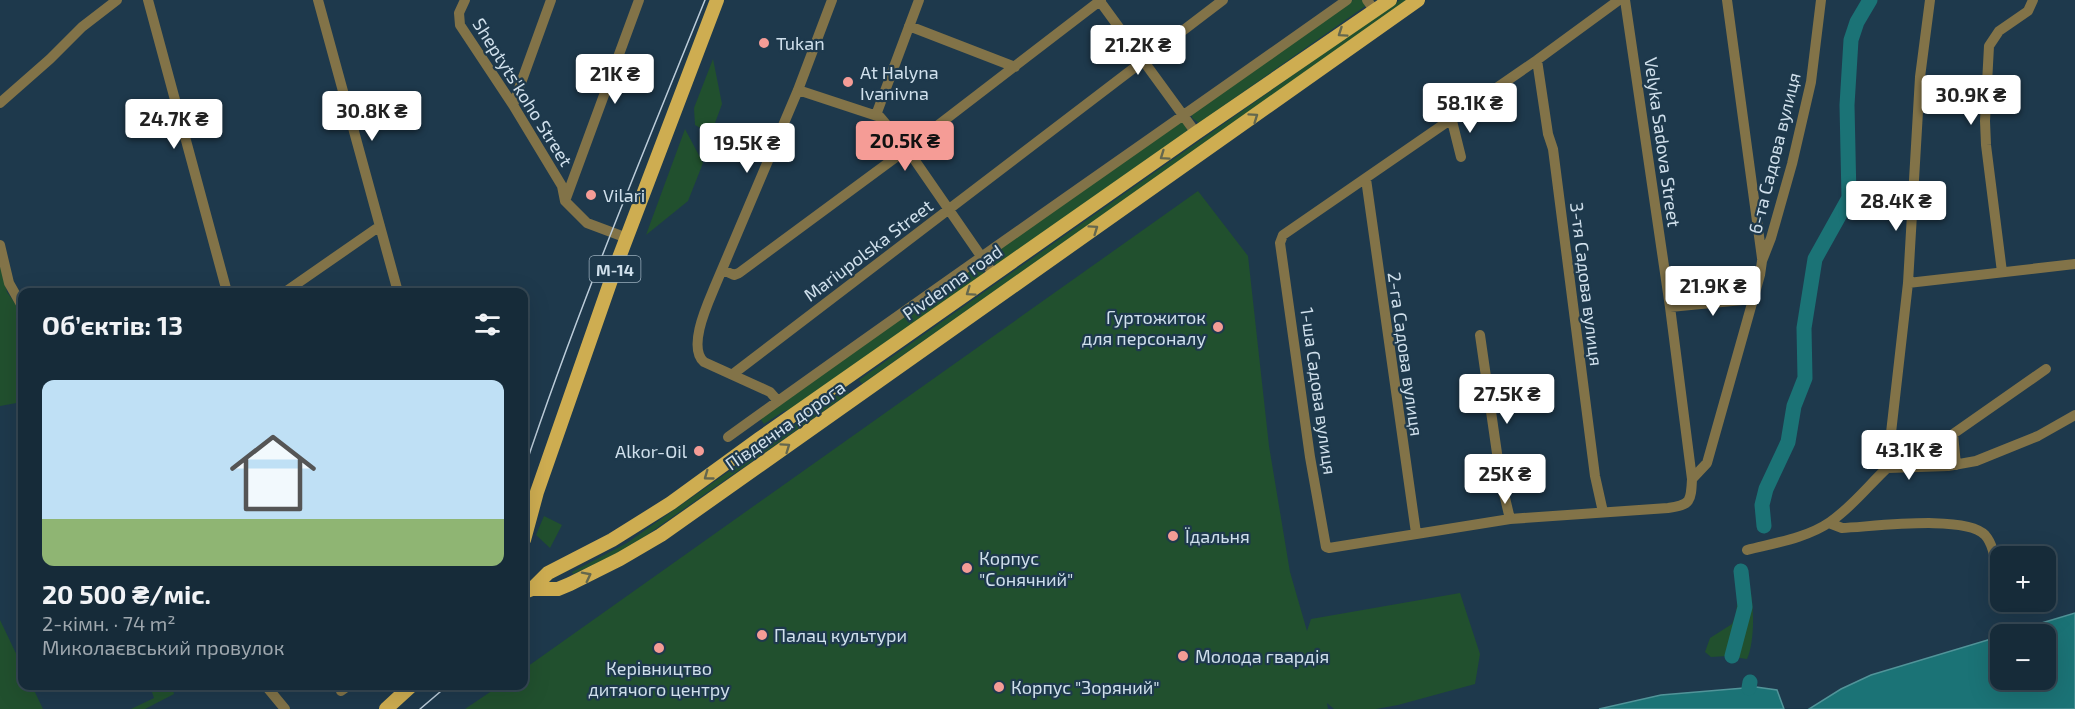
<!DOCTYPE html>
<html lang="uk">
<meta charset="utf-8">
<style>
:root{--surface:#162b39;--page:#233744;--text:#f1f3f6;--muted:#9ea7ae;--line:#354753;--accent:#f59c96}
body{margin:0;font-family:"Exo 2",sans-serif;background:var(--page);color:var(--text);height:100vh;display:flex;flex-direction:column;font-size:22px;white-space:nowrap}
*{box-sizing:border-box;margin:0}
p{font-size:20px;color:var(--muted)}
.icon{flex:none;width:33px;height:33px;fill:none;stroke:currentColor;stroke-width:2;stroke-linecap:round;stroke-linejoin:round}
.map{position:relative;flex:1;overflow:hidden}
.panel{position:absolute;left:18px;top:288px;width:510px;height:402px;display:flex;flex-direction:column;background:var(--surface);border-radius:12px;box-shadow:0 6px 24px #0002,0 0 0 2px var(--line)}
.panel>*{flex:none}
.tools{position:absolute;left:1990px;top:546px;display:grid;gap:12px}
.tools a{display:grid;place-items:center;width:66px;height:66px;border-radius:12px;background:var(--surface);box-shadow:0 6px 24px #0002,0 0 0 2px var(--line);font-size:30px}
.price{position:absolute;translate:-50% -51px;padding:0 14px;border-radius:6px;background:#fff;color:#222;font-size:20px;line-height:39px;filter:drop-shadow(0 2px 3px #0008)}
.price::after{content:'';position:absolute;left:50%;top:36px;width:18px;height:14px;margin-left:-9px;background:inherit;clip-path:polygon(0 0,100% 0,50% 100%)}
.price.active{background:var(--accent);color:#111}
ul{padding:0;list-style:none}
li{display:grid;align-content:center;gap:12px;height:318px;padding:0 24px}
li+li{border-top:2px solid var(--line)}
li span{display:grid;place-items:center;height:186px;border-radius:12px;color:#555}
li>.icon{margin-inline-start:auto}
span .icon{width:108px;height:108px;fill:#fffc;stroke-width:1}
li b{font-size:26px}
h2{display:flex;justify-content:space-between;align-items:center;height:72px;padding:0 24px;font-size:26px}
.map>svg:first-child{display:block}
.green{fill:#21502e}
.water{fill:#1b7376;stroke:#519499;stroke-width:1.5}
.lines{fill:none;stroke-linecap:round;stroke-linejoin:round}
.river{stroke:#1b7376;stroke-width:15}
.minor{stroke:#827348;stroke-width:10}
.major{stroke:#cead51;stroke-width:14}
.tram{stroke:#bccdda;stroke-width:1.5}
.oneway{stroke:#64674e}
.poi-dot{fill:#f59c96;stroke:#1e394c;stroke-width:2}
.labels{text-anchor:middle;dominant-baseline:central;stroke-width:4.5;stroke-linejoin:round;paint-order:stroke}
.shield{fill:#1e394c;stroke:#9baebc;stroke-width:1.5}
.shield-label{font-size:16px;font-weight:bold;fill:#d0e0ec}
.poi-label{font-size:18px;fill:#d0e0ec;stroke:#1e394c;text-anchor:start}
.street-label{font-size:18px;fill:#d0e0ec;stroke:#1e394c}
</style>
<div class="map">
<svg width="2075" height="709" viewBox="0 0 2075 709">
<rect width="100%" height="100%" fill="#1e394c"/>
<!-- green -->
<path class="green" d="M 1353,0 L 1374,0 L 1199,123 L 1192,118 L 1192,114 Z
M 1400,0 L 1409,0 L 862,384 L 859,380 Z
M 713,59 L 722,104 L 711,134 L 695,125 L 694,108 Z
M 1182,121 L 1186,125 L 1187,131 L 997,265 L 988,262 L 987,256 Z
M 685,129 L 703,163 L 688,201 L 646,235 Z
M 1198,191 L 1248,256 L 1269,446 L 1290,572 L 1307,631 L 1311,619 L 1460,593 L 1480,654 L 1475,684 L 1398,705 L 1376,709 L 1334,709 L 1327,703 L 1328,709 L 465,709 L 499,686 L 524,686 L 524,669 Z
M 976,263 L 982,264 L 984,268 L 983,274 L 789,410 L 784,411 L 764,424 L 760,418 Z
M 0,264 L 7,292 L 22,313 L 22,402 L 0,406 Z
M 846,389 L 849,393 L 644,537 L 610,557 L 573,574 L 572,572 L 627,543 Z
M 544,516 L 562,525 L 550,548 L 536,535 Z
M 1737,570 L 1744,571 C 1755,589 1756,640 1747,659 L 1727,656 L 1711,657 L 1705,652 L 1710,638 L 1732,624 L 1736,614 L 1738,595 L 1734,573 Z
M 0,620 L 22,666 L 22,686 L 32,686 L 43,709 L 0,709 Z
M 159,686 L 172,686 L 174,694 L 145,709 L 131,709 L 154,698 L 151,689 Z"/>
<!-- water -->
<path class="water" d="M 2075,613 L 2075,709 L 1809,709 L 1841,689 L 1871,675 L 2001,636 L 2001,680 L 2046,680 L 2046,634 L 2005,634 Z
M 1756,687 L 1777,690 L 1784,709 L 1599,709 L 1661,695 Z"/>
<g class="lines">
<!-- river -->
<path class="river" d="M 1764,526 L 1762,505 L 1766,489 L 1788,442 L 1794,406 L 1805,378 L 1804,328 L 1815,259 L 1849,198 L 1847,105 L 1851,40 L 1857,22 L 1870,0
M 1732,656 L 1745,607 L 1741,571
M 1749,688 L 1750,682"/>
<!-- minor -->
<path class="minor" d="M 148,0 L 227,292
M 318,0 L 398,292
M 465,0 L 459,13 L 460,25 L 513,105 L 562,186 L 565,201 L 587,223 L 627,238
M 1099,0 L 1196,133
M 1367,0 L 1375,11
M 1619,0 L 1537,60 L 1283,235 L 1280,243 L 1310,457 L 1326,547 L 1329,548 L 1510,519 L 1668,508 C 1691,505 1691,501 1692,479 L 1670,307 L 1625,0
M 1727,0 L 1762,258
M 909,26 L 1015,67
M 1537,60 L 1548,134 L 1553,149 L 1595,476 L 1603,512
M 798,90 L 880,117 L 907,149 L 994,275
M 0,103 L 50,59 L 82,27 L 117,0
M 513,105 L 551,0
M 876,115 L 919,0
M 1451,117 L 1461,157
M 1366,179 L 1416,533
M 565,201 L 639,0
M 0,245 L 9,283 L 22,306
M 723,270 L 734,275 L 739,273 L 907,149 L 1101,0
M 2002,272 L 1986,145 L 1985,121 L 1989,46 L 1999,31 L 2028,11 L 2033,0
M 1908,283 L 2075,264
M 285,292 L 380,226
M 1670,307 L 1753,299
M 1480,335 L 1501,481 L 1510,519
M 733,374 L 1223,0
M 778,401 L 770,392 L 704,362 C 687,347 708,303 715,286 L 798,90 L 832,0
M 728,437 C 933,289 1141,146 1347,0
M 1956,465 L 1953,434 L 2046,369
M 1887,468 L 1908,283 L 1920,77 L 1930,0
M 1692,479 L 1707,463 L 1760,275 L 1762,261 L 1771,238 L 1792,164 L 1811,82 L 1821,0
M 1829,523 L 1842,528 C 1871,527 1965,514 1985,535 C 1994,545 1995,562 1998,575
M 1747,550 C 1774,543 1807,538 1830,522 C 1852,507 1868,486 1887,468 L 1948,466 L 1976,461 L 2038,436 L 2075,415
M 266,686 L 285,709
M 341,691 L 348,686"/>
<!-- major -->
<path class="major" d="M 524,540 L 537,492 L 617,263 L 717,0
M 532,589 L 558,589 L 570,584 L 620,559 L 661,535 L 1418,0
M 527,591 L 532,589 L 548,573 L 612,540 L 671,503 L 759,439 L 1196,133 L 1390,0
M 386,709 L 411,686"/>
<!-- tram -->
<path class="tram" d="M 524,470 C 577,311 642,156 705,0
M 420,709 L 447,686"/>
</g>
<!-- one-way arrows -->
<defs><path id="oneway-chevron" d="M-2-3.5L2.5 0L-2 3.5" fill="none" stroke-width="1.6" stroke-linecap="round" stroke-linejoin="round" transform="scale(1.5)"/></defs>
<g class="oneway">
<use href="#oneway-chevron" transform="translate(1342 33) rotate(146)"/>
<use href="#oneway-chevron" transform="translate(1254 117) rotate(-35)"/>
<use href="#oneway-chevron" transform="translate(1164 156) rotate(145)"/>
<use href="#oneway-chevron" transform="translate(1094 229) rotate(-35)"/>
<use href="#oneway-chevron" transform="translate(970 292) rotate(145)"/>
<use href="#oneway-chevron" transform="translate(786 447) rotate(-35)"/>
<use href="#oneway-chevron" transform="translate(708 476) rotate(144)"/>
<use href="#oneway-chevron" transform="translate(587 576) rotate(-27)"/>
</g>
<!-- markers -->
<g class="poi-dot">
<circle cx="764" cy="43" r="6"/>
<circle cx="848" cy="82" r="6"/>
<circle cx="591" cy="195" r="6"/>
<circle cx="1218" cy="327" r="6"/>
<circle cx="699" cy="451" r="6"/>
<circle cx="1173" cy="536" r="6"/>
<circle cx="967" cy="568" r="6"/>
<circle cx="762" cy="635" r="6"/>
<circle cx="659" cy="648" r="6"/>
<circle cx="1183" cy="656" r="6"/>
<circle cx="999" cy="687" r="6"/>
</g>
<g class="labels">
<!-- shield labels -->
<rect class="shield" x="589.5" y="256" width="51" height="26" rx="4.5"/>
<g class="shield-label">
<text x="615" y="269">М-14</text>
</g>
<!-- poi labels -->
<g class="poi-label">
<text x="776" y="43">Tukan</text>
<text x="860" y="72">At Halyna<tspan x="860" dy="21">Ivanivna</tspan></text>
<text x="603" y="195">Vilari</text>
<text x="1206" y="317" text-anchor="end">Гуртожиток<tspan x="1206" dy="21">для персоналу</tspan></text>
<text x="687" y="451" text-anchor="end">Alkor-Oil</text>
<text x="1185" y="536">Їдальня</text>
<text x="979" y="558">Корпус<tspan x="979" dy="21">"Сонячний"</tspan></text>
<text x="774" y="635">Палац культури</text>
<text x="1195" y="656">Молода гвардія</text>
<text x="659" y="668" text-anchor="middle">Керівництво<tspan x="659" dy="21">дитячого центру</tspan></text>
<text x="1011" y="687">Корпус "Зоряний"</text>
</g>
<!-- street labels -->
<g class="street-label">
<text transform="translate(523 92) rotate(58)">Sheptyts'koho Street</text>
<text transform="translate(1663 142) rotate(82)">Velyka Sadova Street</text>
<text transform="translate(1774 153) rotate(-76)">6-та Садова вулиця</text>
<text transform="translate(868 250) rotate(-37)">Mariupolska Street</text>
<text transform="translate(952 282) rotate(-35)">Pivdenna road</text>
<text transform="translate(1587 284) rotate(83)">3-тя Садова вулиця</text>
<text transform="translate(1406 354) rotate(82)">2-га Садова вулиця</text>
<text transform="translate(1319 391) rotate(82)">1-ша Садова вулиця</text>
<text transform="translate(785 425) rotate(-35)">Південна дорога</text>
</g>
</g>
</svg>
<div class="tools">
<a>+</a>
<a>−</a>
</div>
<b class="price" style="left:1138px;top:76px">21.2K ₴</b>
<b class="price" style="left:615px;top:105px">21K ₴</b>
<b class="price" style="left:1971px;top:126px">30.9K ₴</b>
<b class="price" style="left:1470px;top:134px">58.1K ₴</b>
<b class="price" style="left:372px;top:142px">30.8K ₴</b>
<b class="price" style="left:174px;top:150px">24.7K ₴</b>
<b class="price active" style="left:905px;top:172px">20.5K ₴</b>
<b class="price" style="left:747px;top:174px">19.5K ₴</b>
<b class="price" style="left:1896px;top:232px">28.4K ₴</b>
<b class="price" style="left:1713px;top:317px">21.9K ₴</b>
<b class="price" style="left:1507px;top:425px">27.5K ₴</b>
<b class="price" style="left:1909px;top:481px">43.1K ₴</b>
<b class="price" style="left:1505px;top:505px">25K ₴</b>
<section class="panel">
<h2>Об’єктів: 13<svg class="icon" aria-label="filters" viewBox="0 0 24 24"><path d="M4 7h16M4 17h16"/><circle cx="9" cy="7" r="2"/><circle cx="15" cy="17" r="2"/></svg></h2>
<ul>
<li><span style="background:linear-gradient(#bfe0f5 75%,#8fb573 0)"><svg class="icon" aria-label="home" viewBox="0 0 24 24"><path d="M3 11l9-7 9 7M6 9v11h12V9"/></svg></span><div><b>20 500 ₴/міс.</b><p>2-кімн. · 74 m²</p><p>Миколаєвський провулок</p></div></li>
</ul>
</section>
</div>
